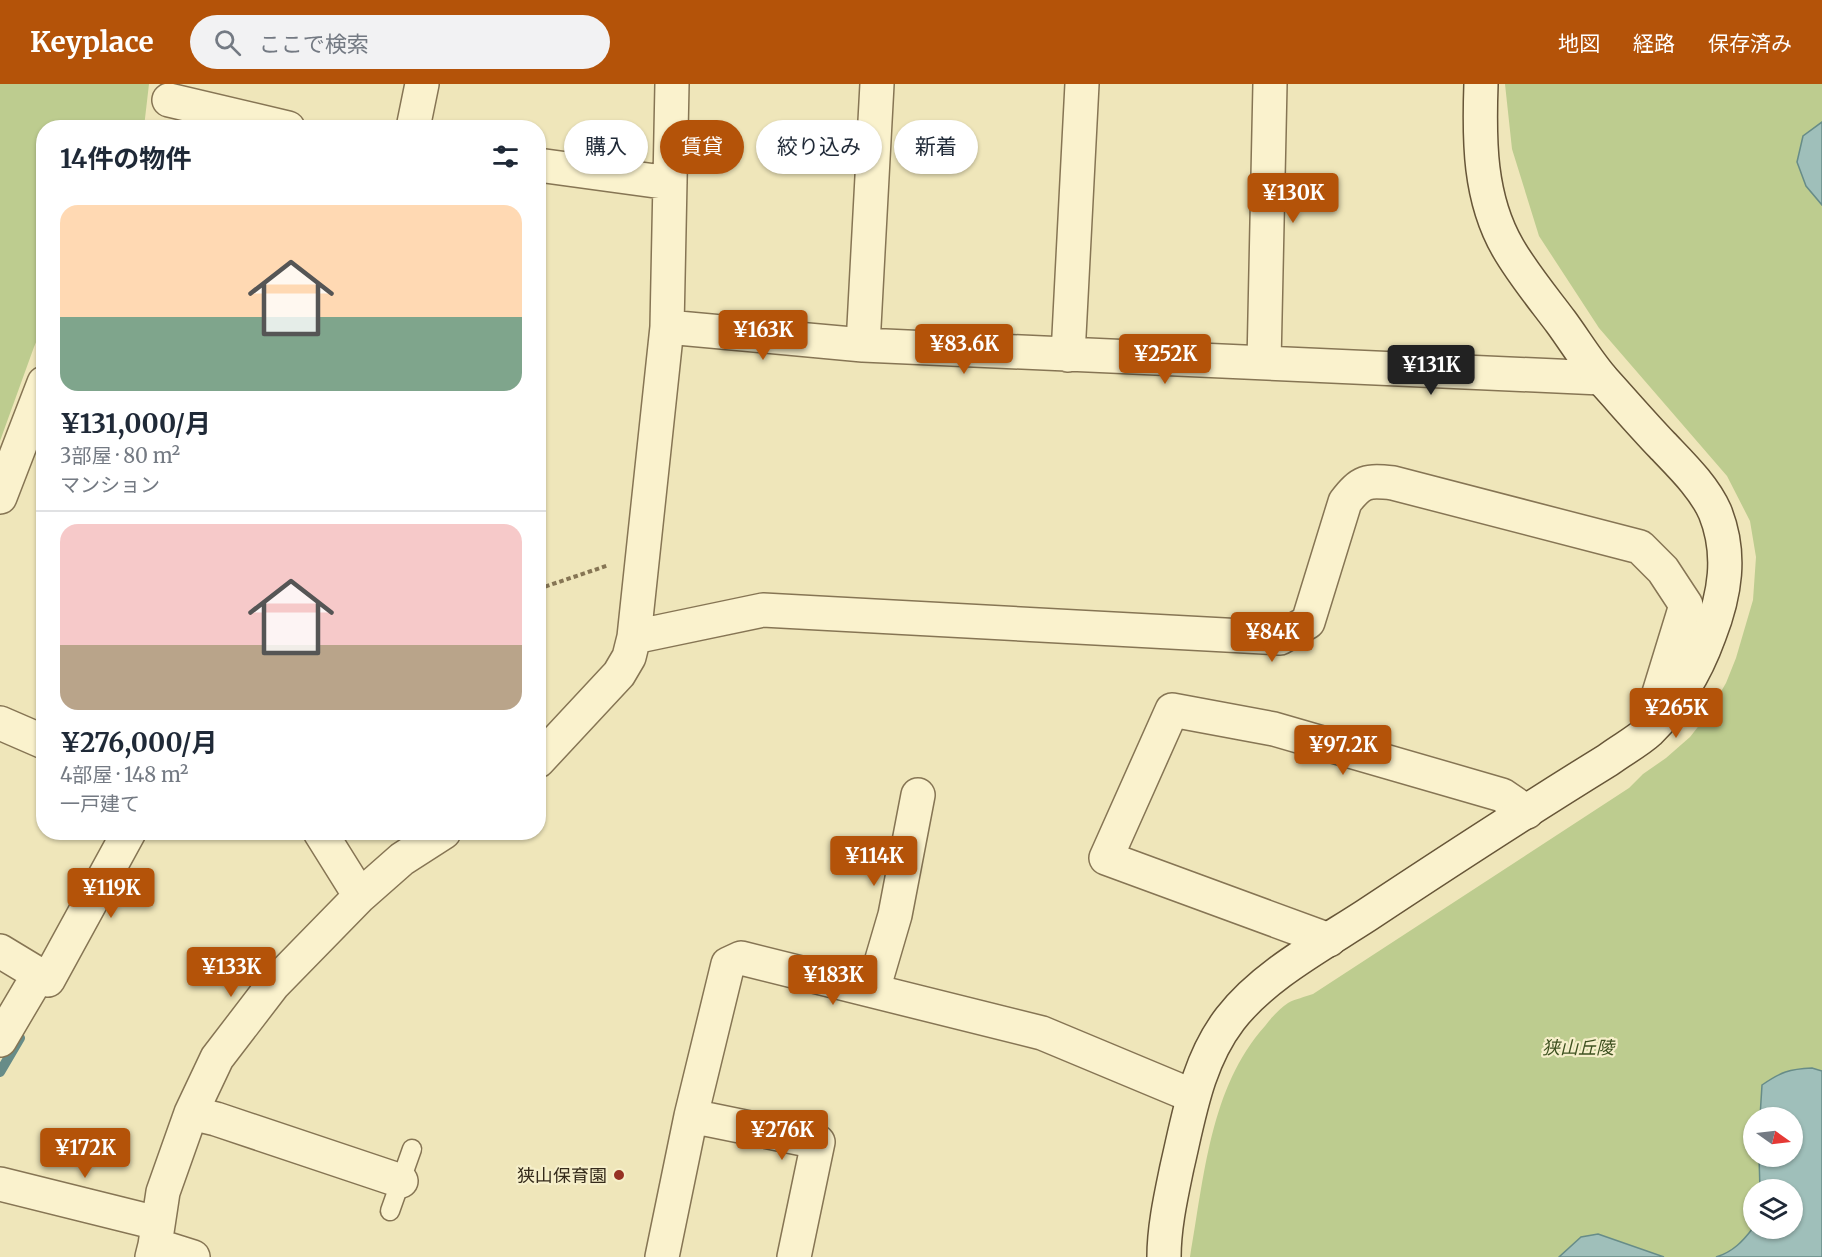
<!DOCTYPE html>
<html lang="ja">
<meta charset="utf-8">
<style>
:root{--surface:#fff;--page:#f2f2f3;--text:#1f2937;--muted:#747a83;--line:#e0e1e3;--accent:#b45309}
body{margin:0;font-family:Merriweather,"Noto Sans JP",serif;background:var(--page);color:var(--text);height:100vh;display:flex;flex-direction:column;font-size:22px;white-space:nowrap}
*{box-sizing:border-box;margin:0}
p{font-size:20px;color:var(--muted)}
.icon{flex:none;width:33px;height:33px;fill:none;stroke:currentColor;stroke-width:2;stroke-linecap:round;stroke-linejoin:round}
.map{position:relative;flex:1;overflow:hidden}
.side{position:absolute;left:36px;top:36px;width:510px;height:720px;display:flex;flex-direction:column;background:var(--surface);border-radius:24px;box-shadow:0 2px 4px #0004}
.side>*{flex:none}
.guide{position:absolute;left:564px;top:36px;width:570px;height:54px;display:flex;gap:12px}
.needle{width:39px;rotate:104deg}
.buttons{position:absolute;left:1743px;top:1023px;display:grid;gap:12px}
.buttons a{display:grid;place-items:center;width:60px;height:60px;border-radius:50%;background:var(--surface);box-shadow:0 2px 4px #0004;font-size:30px}
.price{position:absolute;translate:-50% -51px;padding:0 14px;border-radius:6px;background:var(--accent);color:#fff;font-size:20px;line-height:39px;filter:drop-shadow(0 2px 3px #0008)}
.price::after{content:'';position:absolute;left:50%;top:36px;width:18px;height:14px;margin-left:-9px;background:inherit;clip-path:polygon(0 0,100% 0,50% 100%)}
.price.current{background:#222;color:#fff}
ul{padding:0;list-style:none}
li{display:grid;align-content:center;gap:12px;height:318px;padding:0 24px}
li+li{border-top:2px solid var(--line)}
li span{display:grid;place-items:center;height:186px;border-radius:18px;color:#555}
li>.icon{margin-inline-start:auto}
span .icon{width:108px;height:108px;fill:#fffc;stroke-width:1}
li b{font-size:26px}
h2{display:flex;justify-content:space-between;align-items:center;height:72px;padding:0 24px;font-size:26px}
.pill{padding:0 21px;border-radius:27px;background:var(--surface);box-shadow:0 2px 4px #0004;font-size:21px;line-height:54px}
.pill.current{background:var(--accent);color:#fff}
header{display:flex;align-items:center;gap:36px;box-sizing:border-box;height:84px;padding:0 30px;background:var(--accent);color:#fff}
header strong{font-size:28px}
nav{display:flex;gap:33px;margin-inline-start:auto;font-size:21px}
.search{width:420px;height:54px;background:var(--page);display:flex;align-items:center;gap:15px;box-sizing:border-box;padding:0 21px;border-radius:33px;color:var(--muted);font-size:22px}
.map>svg:first-child{display:block}
.green{fill:#bdcc8f}
.water{fill:#9fbfba;stroke:#678c88;stroke-width:1.5}
.lines{fill:none;stroke-linecap:round;stroke-linejoin:round}
.stream{stroke:#678c88;stroke-width:10}
.lane-casing{stroke:#867554;stroke-width:21}
.street-casing{stroke:#867554;stroke-width:36}
.secondary-casing{stroke:#675638;stroke-width:36}
.path{stroke:#867554;stroke-width:4;stroke-dasharray:4.5 3;stroke-linecap:butt}
.lane{stroke:#faf2cd;stroke-width:18}
.street{stroke:#faf2cd;stroke-width:33}
.secondary{stroke:#faf2cd;stroke-width:33}
.poi-dot{fill:#963123;stroke:#f6efca;stroke-width:2}
.labels{text-anchor:middle;dominant-baseline:central;stroke-width:4.5;stroke-linejoin:round;paint-order:stroke}
.park-label{font-size:18px;font-style:italic;fill:#3e5120;stroke:#f6efca}
.poi-label{font-size:18px;fill:#342a1a;stroke:#f6efca;text-anchor:end}
</style>
<header>
<strong>Keyplace</strong>
<div class="search"><svg class="icon" aria-label="search" viewBox="0 0 24 24"><circle cx="10" cy="10" r="6"/><path d="M15 15l6 6"/></svg>ここで検索</div>
<nav><a>地図</a><a>経路</a><a>保存済み</a></nav>
</header>
<div class="map">
<svg width="1822" height="1173" viewBox="0 0 1822 1173">
<rect width="100%" height="100%" fill="#efe6ba"/>
<!-- green -->
<path class="green" d="M 0,0 L 149,0 L 144,43 L 44,44 L 43,242 L 34,263 L 0,357 Z
M 1505,0 L 1822,0 L 1822,38 L 1815,44 L 1806,102 L 1822,121 L 1822,987 L 1812,984 L 1762,1001 L 1760,1033 L 1754,1034 L 1754,1072 L 1759,1073 L 1760,1105 L 1754,1106 L 1753,1144 L 1740,1160 L 1725,1170 L 1716,1173 L 1664,1173 L 1598,1150 L 1581,1153 L 1559,1173 L 1190,1173 C 1204,1094 1210,1003 1265,942 C 1271,934 1279,925 1288,919 C 1295,915 1305,913 1313,910 L 1629,704 L 1643,690 L 1666,674 L 1690,653 L 1708,630 L 1726,599 L 1736,574 L 1753,516 L 1756,473 L 1750,437 L 1727,392 L 1599,244 L 1539,152 L 1512,65 Z"/>
<!-- water -->
<path class="water" d="M 1822,38 L 1822,121 L 1806,102 L 1797,78 L 1803,52 Z
M 1812,984 L 1822,987 L 1822,1173 L 1716,1173 C 1733,1168 1743,1157 1753,1144 L 1792,1144 L 1792,1106 L 1760,1105 L 1759,1073 L 1792,1072 L 1792,1034 L 1760,1033 L 1762,1001 C 1781,988 1789,985 1812,984 Z
M 1598,1150 L 1664,1173 L 1559,1173 L 1581,1153 Z"/>
<g class="lines">
<!-- stream -->
<path class="stream" d="M 0,988 L 20,954"/>
<!-- lane casing -->
<g class="lane-casing">
<path id="lane" d="M 390,1127 L 412,1065"/>
</g>
<!-- street casing -->
<g class="street-casing">
<path id="street" d="M 169,16 L 288,44
M 413,44 L 422,0
M 538,81 L 670,99
M 667,243 L 863,261 L 1601,294
M 863,261 L 877,0
M 1068,271 L 1082,0
M 1264,279 L 1270,0
M 0,413 L 44,299
M 634,553 L 763,526 L 1280,554 L 1308,538 L 1345,418 C 1361,397 1367,396 1393,399 L 1640,463 L 1663,486 L 1686,521 L 1647,648
M 0,639 L 44,658
M 538,677 L 619,590 L 629,573 L 634,553 L 667,243 L 672,0
M 320,748 L 360,812
M 1329,856 L 1106,774 L 1172,626 L 1274,645 L 1502,711 L 1527,728
M 0,867 L 48,896 L 129,748
M 873,906 L 895,831 L 918,711
M 0,956 L 39,890
M 191,1029 L 216,1035 L 401,1097
M 691,1032 L 818,1058 L 794,1173
M 0,1100 L 157,1139
M 155,1161 L 193,1173
M 152,1173 L 155,1161 L 163,1108 L 191,1029 L 217,974 L 273,901 L 360,812 L 402,775 L 444,748
M 662,1173 L 691,1032 L 728,880 L 741,874 L 1042,949 L 1193,1012"/>
</g>
<!-- secondary casing -->
<g class="secondary-casing">
<path id="secondary" d="M 1164,1173 C 1164,1143 1171,1112 1177,1083 C 1189,1032 1197,978 1230,935 C 1264,891 1321,861 1367,831 C 1447,778 1527,726 1608,676 C 1621,666 1637,658 1649,647 C 1677,620 1696,588 1709,552 C 1725,511 1732,470 1715,428 C 1704,403 1681,381 1662,361 C 1642,340 1623,318 1604,297 C 1588,279 1575,257 1561,238 C 1543,214 1523,190 1508,164 C 1479,114 1479,56 1481,0"/>
</g>
<!-- path -->
<path class="path" d="M 538,505 L 609,481"/>
<!-- lane -->
<use href="#lane" class="lane"/>
<!-- street -->
<use href="#street" class="street"/>
<!-- secondary -->
<use href="#secondary" class="secondary"/>
</g>
<!-- markers -->
<circle class="poi-dot" cx="619" cy="1091" r="6"/>
<g class="labels">
<!-- park labels -->
<g class="park-label">
<text x="1578" y="963">狭山丘陵</text>
</g>
<!-- poi labels -->
<g class="poi-label">
<text x="607" y="1091">狭山保育園</text>
</g>
</g>
</svg>
<div class="buttons">
<a><svg class="needle" viewBox="-14 -14 28 28"><path d="M0-13l5 13h-10z" fill="#e53935"/><path d="M0 13l5-13h-10z" fill="#747a83"/></svg></a>
<a><svg class="icon" aria-label="layers" viewBox="0 0 24 24"><path d="M12 4l9 5-9 5-9-5zM3 14l9 5 9-5"/></svg></a>
</div>
<b class="price" style="left:1293px;top:140px">¥130K</b>
<b class="price" style="left:763px;top:277px">¥163K</b>
<b class="price" style="left:964px;top:291px">¥83.6K</b>
<b class="price" style="left:1165px;top:301px">¥252K</b>
<b class="price current" style="left:1431px;top:312px">¥131K</b>
<b class="price" style="left:1272px;top:579px">¥84K</b>
<b class="price" style="left:1676px;top:655px">¥265K</b>
<b class="price" style="left:1343px;top:692px">¥97.2K</b>
<b class="price" style="left:874px;top:803px">¥114K</b>
<b class="price" style="left:111px;top:835px">¥119K</b>
<b class="price" style="left:231px;top:914px">¥133K</b>
<b class="price" style="left:833px;top:922px">¥183K</b>
<b class="price" style="left:782px;top:1077px">¥276K</b>
<b class="price" style="left:85px;top:1095px">¥172K</b>
<div class="guide">
<a class="pill">購入</a>
<a class="pill current">賃貸</a>
<a class="pill">絞り込み</a>
<a class="pill">新着</a>
</div>
<section class="side">
<h2>14件の物件<svg class="icon" aria-label="filters" viewBox="0 0 24 24"><path d="M4 7h16M4 17h16"/><circle cx="9" cy="7" r="2"/><circle cx="15" cy="17" r="2"/></svg></h2>
<ul>
<li><span style="background:linear-gradient(#ffd9b3 60%,#7fa58c 0)"><svg class="icon" aria-label="home" viewBox="0 0 24 24"><path d="M3 11l9-7 9 7M6 9v11h12V9"/></svg></span><div><b>¥131,000/月</b><p>3部屋 · 80 m²</p><p>マンション</p></div></li>
<li><span style="background:linear-gradient(#f6c9c9 65%,#b9a48a 0)"><svg class="icon" aria-label="home" viewBox="0 0 24 24"><path d="M3 11l9-7 9 7M6 9v11h12V9"/></svg></span><div><b>¥276,000/月</b><p>4部屋 · 148 m²</p><p>一戸建て</p></div></li>
</ul>
</section>
</div>
